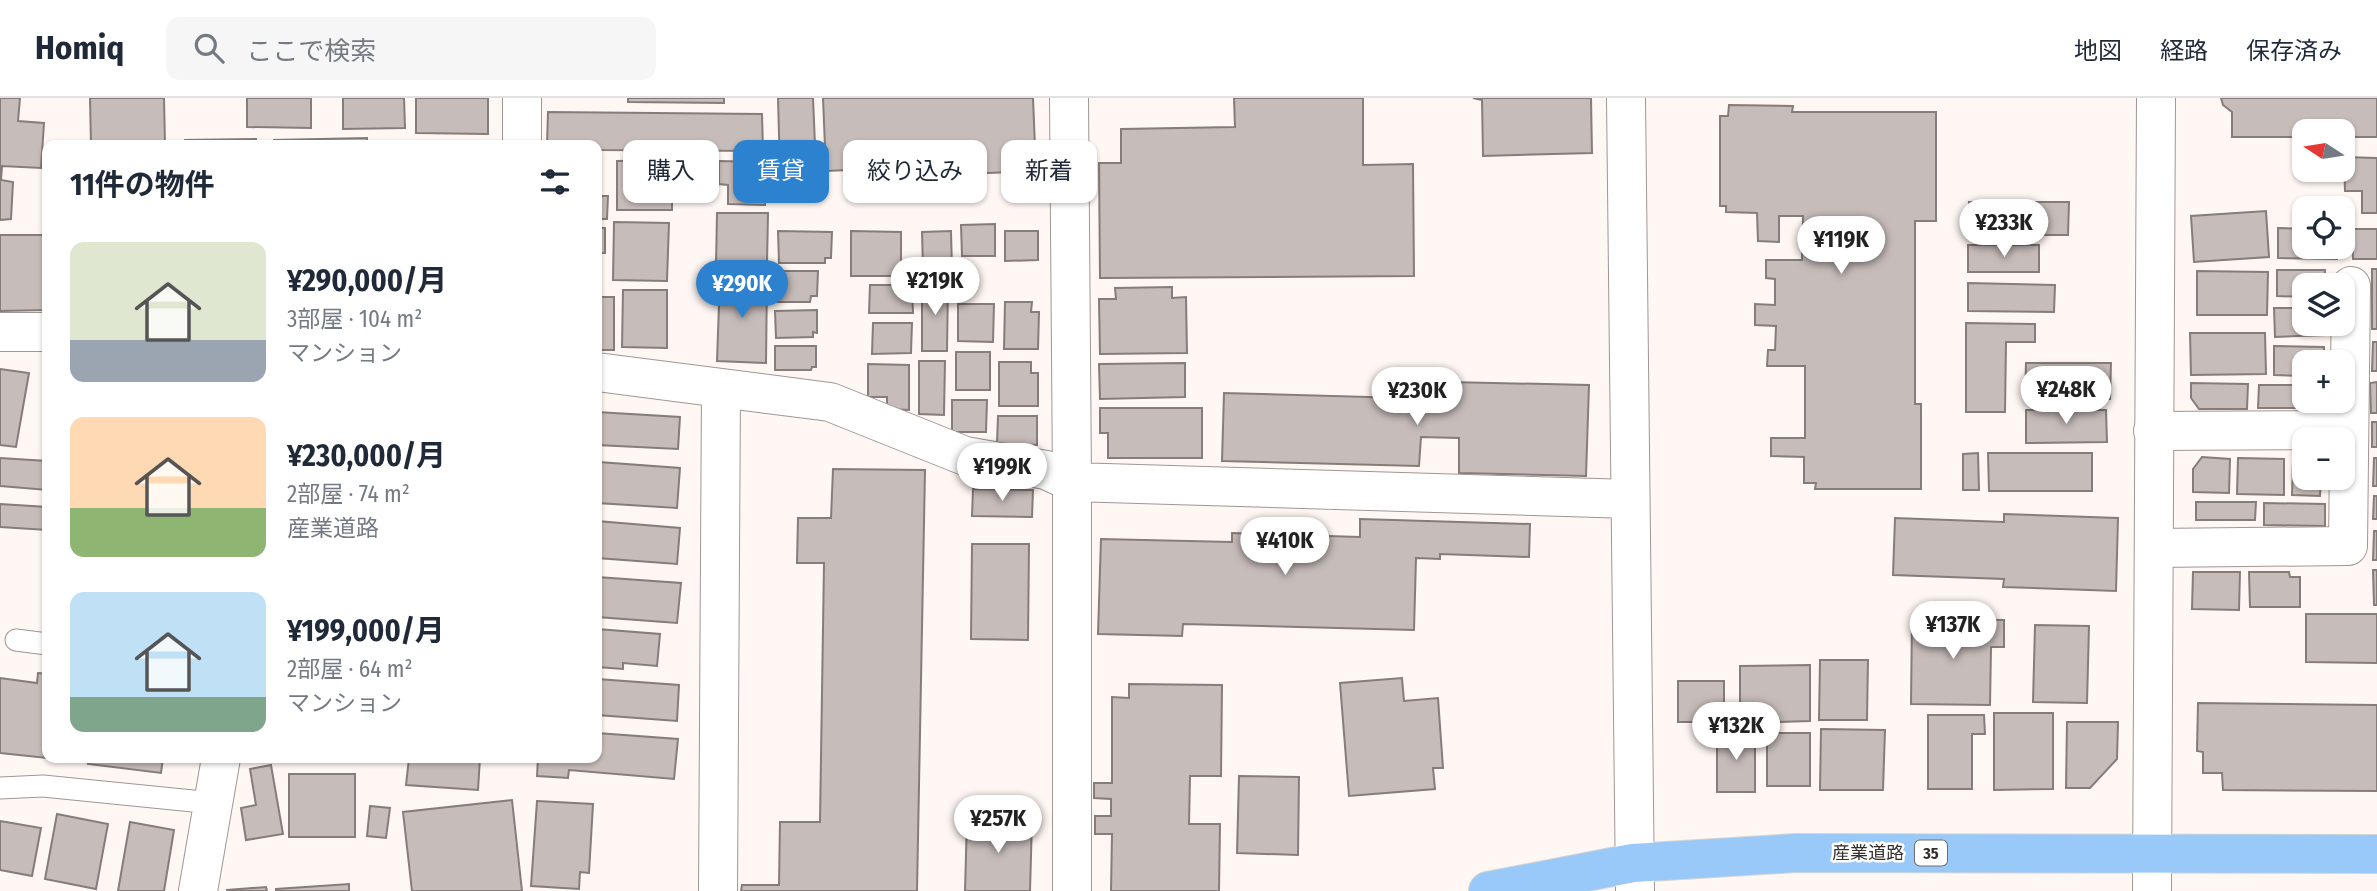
<!DOCTYPE html>
<html lang="ja">
<meta charset="utf-8">
<style>
:root{--surface:#fff;--page:#f6f6f7;--text:#1f2937;--muted:#747a83;--line:#e0e1e3;--accent:#2d82d0}
body{margin:0;font-family:"Fira Sans Condensed","Noto Sans JP",sans-serif;background:var(--page);color:var(--text);height:100vh;display:flex;flex-direction:column;font-size:26px;white-space:nowrap}
*{box-sizing:border-box;margin:0}
p{font-size:23px;color:var(--muted)}
.icon{flex:none;width:38px;height:38px;fill:none;stroke:currentColor;stroke-width:2;stroke-linecap:round;stroke-linejoin:round}
.map{position:relative;flex:1;overflow:hidden}
.panel{position:absolute;left:42px;top:42px;width:560px;height:623px;display:flex;flex-direction:column;background:var(--surface);border-radius:14px;box-shadow:0 2px 5px #0004}
.panel>*{flex:none}
.hud{position:absolute;left:623px;top:42px;width:665px;height:63px;display:flex;gap:14px}
.needle{width:46px;rotate:282deg}
.tools{position:absolute;left:2292px;top:21px;display:grid;gap:14px}
.tools a{display:grid;place-items:center;width:63px;height:63px;border-radius:14px;background:var(--surface);box-shadow:0 2px 5px #0004;font-size:35px}
.price{position:absolute;translate:-50% -60px;padding:0 16px;border-radius:24px;background:#fff;color:#222;font-size:23px;line-height:46px;filter:drop-shadow(0 2px 4px #0008)}
.price::after{content:'';position:absolute;left:50%;top:42px;width:21px;height:16px;margin-left:-10px;background:inherit;clip-path:polygon(0 0,100% 0,50% 100%)}
.price.selected{background:var(--accent);color:#fff}
ul{padding:0;list-style:none}
li{display:flex;align-items:center;gap:21px;height:175px;padding:0 28px}
li span{display:grid;place-items:center;flex:none;width:196px;height:140px;border-radius:14px;color:#555}
li>.icon{margin-inline-start:auto}
span .icon{width:84px;height:84px;fill:#fffc;stroke-width:1}
li b{font-size:30px}
h2{display:flex;justify-content:space-between;align-items:center;height:84px;padding:0 28px;font-size:30px}
.chip{padding:0 24px;border-radius:14px;background:var(--surface);box-shadow:0 2px 5px #0004;font-size:24px;line-height:63px}
.chip.selected{background:var(--accent);color:#fff}
header{display:flex;align-items:center;gap:42px;box-sizing:border-box;height:98px;padding:0 35px;background:var(--surface);border-bottom:2px solid var(--line)}
header strong{font-size:33px}
nav{display:flex;gap:38px;margin-inline-start:auto;font-size:24px}
.search{width:490px;height:63px;background:var(--page);display:flex;align-items:center;gap:18px;box-sizing:border-box;padding:0 24px;border-radius:14px;color:var(--muted);font-size:26px}
.map>svg:first-child{display:block}
.building{fill:#c6bcb9;stroke:#867c79;stroke-width:2}
.lines{fill:none;stroke-linecap:round;stroke-linejoin:round}
.service-casing{stroke:#a09693;stroke-width:23}
.minor-casing{stroke:#a09693;stroke-width:40}
.tertiary-casing{stroke:#a09693;stroke-width:40}
.primary-casing{stroke:#d6d5d5;stroke-width:40}
.service{stroke:#fff;stroke-width:21}
.minor{stroke:#fff;stroke-width:38}
.tertiary{stroke:#fff;stroke-width:38}
.primary{stroke:#99c9f9;stroke-width:38}
.labels{text-anchor:middle;dominant-baseline:central;stroke-width:5;stroke-linejoin:round;paint-order:stroke}
.shield{fill:#fff;stroke:#706d6b;stroke-width:2}
.shield-label{font-size:16px;font-weight:bold;fill:#322e2c}
.street-label{font-size:18px;fill:#322e2c;stroke:#fff}
</style>
<header>
<strong>Homiq</strong>
<div class="search"><svg class="icon" aria-label="search" viewBox="0 0 24 24"><circle cx="10" cy="10" r="6"/><path d="M15 15l6 6"/></svg>ここで検索</div>
<nav><a>地図</a><a>経路</a><a>保存済み</a></nav>
</header>
<div class="map">
<svg width="2377" height="793" viewBox="0 0 2377 793">
<rect width="100%" height="100%" fill="#fff7f3"/>
<!-- building -->
<path class="building" d="M 0,0 L 20,0 L 18,23 L 44,25 L 41,70 L 2,68 L 1,82 L 13,84 L 11,121 L 0,122 Z
M 90,0 L 164,0 L 165,47 L 91,47 Z
M 247,0 L 311,0 L 311,30 L 247,29 Z
M 343,0 L 404,0 L 405,30 L 343,31 Z
M 416,0 L 488,0 L 488,36 L 416,35 Z
M 628,0 L 724,0 L 724,5 L 628,4 Z
M 778,0 L 813,0 L 816,71 L 780,72 Z
M 823,0 L 1033,0 L 1036,73 L 942,77 L 942,68 L 826,73 Z
M 1234,0 L 1363,0 L 1363,67 L 1413,66 L 1414,178 L 1100,180 L 1099,65 L 1121,65 L 1121,31 L 1235,29 Z
M 1473,0 L 1591,0 L 1592,55 L 1483,58 L 1482,2 Z
M 2221,0 L 2377,0 L 2377,39 L 2343,39 L 2343,33 L 2305,33 L 2305,39 L 2232,39 L 2232,14 L 2223,7 Z
M 1729,7 L 1793,8 L 1792,14 L 1936,14 L 1936,123 L 1915,123 L 1915,306 L 1921,306 L 1921,391 L 1815,391 L 1816,385 L 1804,385 L 1804,359 L 1771,358 L 1771,340 L 1805,340 L 1805,268 L 1767,268 L 1768,252 L 1775,252 L 1776,228 L 1755,227 L 1755,206 L 1775,207 L 1775,181 L 1766,180 L 1766,162 L 1802,162 L 1803,118 L 1779,118 L 1779,144 L 1758,143 L 1757,115 L 1726,114 L 1726,108 L 1720,108 L 1720,18 L 1728,18 Z
M 548,14 L 762,16 L 763,53 L 597,52 L 597,47 L 547,47 Z
M 367,40 L 367,47 L 274,47 L 274,42 Z
M 256,41 L 256,47 L 185,47 L 185,42 Z
M 2344,59 L 2377,60 L 2377,115 L 2362,115 L 2362,93 L 2345,93 Z
M 672,62 L 672,112 L 617,112 L 617,63 Z
M 719,63 L 766,64 L 765,107 L 728,106 L 728,87 L 719,86 Z
M 597,98 L 608,98 L 607,121 L 597,121 Z
M 1969,104 L 2069,104 L 2068,137 L 1970,137 Z
M 2266,113 L 2269,159 L 2194,164 L 2191,118 Z
M 717,115 L 768,115 L 767,167 L 716,167 Z
M 614,124 L 669,125 L 667,183 L 613,182 Z
M 995,126 L 995,158 L 962,158 L 961,127 Z
M 597,130 L 605,130 L 605,155 L 597,155 Z
M 2278,130 L 2305,131 L 2305,149 L 2337,149 L 2337,161 L 2278,160 Z
M 2352,131 L 2377,131 L 2377,161 L 2353,161 Z
M 778,133 L 832,134 L 831,160 L 825,160 L 825,165 L 779,165 Z
M 851,133 L 901,134 L 901,178 L 851,178 Z
M 951,133 L 952,172 L 923,172 L 922,134 Z
M 1005,133 L 1038,133 L 1038,162 L 1005,163 Z
M 0,137 L 47,137 L 47,212 L 0,213 Z
M 1968,147 L 2039,147 L 2039,174 L 1968,174 Z
M 2372,171 L 2377,171 L 2377,231 L 2372,231 Z
M 2277,172 L 2325,172 L 2325,187 L 2305,187 L 2305,199 L 2277,198 Z
M 775,173 L 818,173 L 817,198 L 811,198 L 810,204 L 775,204 Z
M 2197,173 L 2268,174 L 2267,217 L 2197,217 Z
M 720,178 L 767,180 L 766,265 L 717,263 Z
M 1968,185 L 2055,187 L 2054,214 L 1968,213 Z
M 922,186 L 948,186 L 947,253 L 922,253 Z
M 870,187 L 912,187 L 913,215 L 869,215 Z
M 1172,189 L 1172,200 L 1186,199 L 1187,255 L 1100,256 L 1099,201 L 1116,201 L 1115,190 Z
M 623,192 L 667,192 L 667,250 L 622,249 Z
M 597,199 L 614,199 L 614,252 L 597,252 Z
M 1005,204 L 1032,204 L 1031,214 L 1039,214 L 1038,251 L 1004,251 Z
M 958,206 L 994,206 L 993,244 L 958,243 Z
M 2274,210 L 2305,210 L 2305,226 L 2324,226 L 2325,237 L 2275,239 Z
M 817,212 L 817,235 L 813,234 L 813,239 L 776,240 L 775,213 Z
M 873,225 L 912,225 L 911,255 L 872,256 Z
M 1966,225 L 2035,226 L 2035,244 L 2006,244 L 2005,314 L 1966,314 Z
M 2190,235 L 2265,235 L 2266,276 L 2191,277 Z
M 2373,244 L 2377,244 L 2377,273 L 2372,273 Z
M 775,248 L 816,248 L 816,269 L 812,269 L 811,272 L 775,272 Z
M 2274,248 L 2324,249 L 2324,264 L 2305,264 L 2305,278 L 2274,277 Z
M 956,254 L 990,254 L 990,292 L 956,292 Z
M 919,263 L 945,263 L 944,317 L 919,316 Z
M 999,264 L 1031,264 L 1031,275 L 1038,275 L 1038,308 L 999,308 Z
M 1185,265 L 1185,299 L 1100,301 L 1099,266 Z
M 2026,265 L 2111,265 L 2110,301 L 2025,301 Z
M 868,266 L 909,267 L 909,312 L 887,311 L 887,299 L 868,299 Z
M 0,271 L 29,275 L 16,349 L 0,347 Z
M 1404,283 L 1589,287 L 1586,378 L 1459,375 L 1459,340 L 1421,339 L 1419,368 L 1222,363 L 1224,295 L 1404,300 Z
M 2377,284 L 2377,315 L 2371,315 L 2370,285 Z
M 2191,285 L 2248,286 L 2247,311 L 2199,311 L 2191,300 Z
M 2259,287 L 2305,287 L 2305,303 L 2317,303 L 2316,310 L 2258,310 Z
M 952,302 L 987,302 L 986,334 L 952,334 Z
M 1100,310 L 1202,310 L 1202,360 L 1108,360 L 1108,335 L 1100,335 Z
M 2026,312 L 2106,312 L 2107,344 L 2026,345 Z
M 597,314 L 680,319 L 678,351 L 597,347 Z
M 998,318 L 1037,318 L 1037,347 L 997,346 Z
M 2372,324 L 2377,324 L 2377,349 L 2372,349 Z
M 597,355 L 599,355 L 599,364 L 680,370 L 677,410 L 597,405 Z
M 1978,355 L 1979,392 L 1963,392 L 1963,356 Z
M 1988,355 L 2092,355 L 2092,393 L 1989,393 Z
M 2202,359 L 2230,361 L 2229,395 L 2193,394 L 2193,371 Z
M 0,360 L 47,363 L 47,392 L 0,388 Z
M 2238,360 L 2284,361 L 2284,397 L 2237,396 Z
M 2374,360 L 2377,360 L 2377,388 L 2373,388 Z
M 2293,363 L 2305,363 L 2305,380 L 2321,380 L 2320,398 L 2292,397 Z
M 833,371 L 925,372 L 917,793 L 741,793 L 742,787 L 779,787 L 780,724 L 820,724 L 824,465 L 797,465 L 798,420 L 831,420 Z
M 973,391 L 1033,392 L 1032,419 L 972,418 Z
M 2374,398 L 2377,398 L 2377,421 L 2373,421 Z
M 2196,404 L 2256,404 L 2255,422 L 2196,422 Z
M 2264,405 L 2325,406 L 2325,428 L 2264,427 Z
M 0,406 L 47,409 L 47,432 L 0,429 Z
M 2004,416 L 2118,420 L 2116,493 L 2003,489 L 2004,481 L 1893,477 L 1895,420 L 2004,424 Z
M 1360,421 L 1530,426 L 1529,459 L 1440,456 L 1440,461 L 1416,460 L 1414,532 L 1183,526 L 1182,538 L 1098,536 L 1101,441 L 1232,444 L 1232,435 L 1360,439 Z
M 597,423 L 680,430 L 677,466 L 597,460 Z
M 2374,433 L 2377,433 L 2377,462 L 2373,462 Z
M 972,446 L 1029,446 L 1028,542 L 971,541 Z
M 2373,472 L 2377,472 L 2377,507 L 2374,507 Z
M 2193,474 L 2240,474 L 2239,512 L 2192,511 Z
M 2249,474 L 2289,474 L 2290,479 L 2300,479 L 2300,509 L 2250,509 Z
M 597,479 L 681,485 L 677,525 L 597,519 Z
M 2306,516 L 2377,516 L 2377,565 L 2306,564 Z
M 1912,521 L 2004,522 L 2004,549 L 1991,549 L 1990,607 L 1911,606 Z
M 2035,527 L 2089,528 L 2087,605 L 2033,604 Z
M 597,531 L 660,536 L 657,568 L 623,565 L 623,571 L 597,569 Z
M 1820,562 L 1868,562 L 1867,622 L 1819,622 Z
M 1810,567 L 1810,623 L 1740,625 L 1740,568 Z
M 38,575 L 47,576 L 47,660 L 75,660 L 75,663 L 0,655 L 0,580 L 37,585 Z
M 1402,580 L 1404,603 L 1438,600 L 1443,670 L 1433,670 L 1435,691 L 1349,698 L 1340,585 Z
M 597,581 L 679,587 L 677,623 L 597,617 Z
M 1678,583 L 1724,583 L 1724,624 L 1678,624 Z
M 1129,586 L 1222,587 L 1221,678 L 1190,678 L 1189,726 L 1220,726 L 1219,793 L 1111,793 L 1112,736 L 1095,736 L 1095,718 L 1111,718 L 1111,701 L 1094,700 L 1094,685 L 1112,685 L 1112,599 L 1129,600 Z
M 2198,605 L 2377,607 L 2377,693 L 2223,692 L 2222,675 L 2203,675 L 2203,654 L 2197,653 Z
M 1994,615 L 2053,615 L 2053,691 L 1994,692 Z
M 1928,617 L 1984,617 L 1985,636 L 1972,636 L 1972,691 L 1928,691 Z
M 2067,624 L 2118,624 L 2117,661 L 2090,690 L 2066,690 Z
M 1821,631 L 1885,632 L 1883,692 L 1820,692 Z
M 1717,633 L 1755,633 L 1755,694 L 1717,694 Z
M 597,635 L 678,641 L 674,681 L 569,672 L 568,680 L 537,678 L 538,660 L 597,660 Z
M 1767,635 L 1810,635 L 1810,688 L 1767,688 Z
M 89,660 L 163,660 L 161,675 L 88,666 Z
M 409,660 L 480,660 L 478,692 L 406,687 Z
M 271,667 L 283,736 L 246,742 L 241,710 L 256,707 L 250,671 Z
M 289,676 L 355,676 L 355,739 L 289,739 Z
M 1239,678 L 1299,679 L 1298,757 L 1237,755 Z
M 512,702 L 522,793 L 412,793 L 403,714 Z
M 537,703 L 593,706 L 589,775 L 580,774 L 579,791 L 531,788 Z
M 370,708 L 390,710 L 386,740 L 367,738 Z
M 57,716 L 108,726 L 96,791 L 45,781 Z
M 967,720 L 1032,722 L 1030,793 L 965,793 Z
M 0,723 L 41,730 L 32,778 L 0,772 Z
M 130,724 L 174,732 L 164,793 L 118,793 Z
M 349,786 L 349,793 L 276,793 L 276,791 Z
M 266,789 L 267,793 L 227,793 L 227,792 Z"/>
<g class="lines">
<!-- service casing -->
<g class="service-casing">
<path id="service" d="M 16,542 L 47,546
M 0,690 L 43,688 L 213,705"/>
</g>
<!-- minor casing -->
<g class="minor-casing">
<path id="minor" d="M 1069,0 L 1072,384 L 1072,793
M 522,47 L 522,0
M 0,234 L 47,234
M 597,274 L 830,304 L 965,358 L 1046,372 L 1072,384 L 1630,401
M 2153,333 L 2349,332
M 2154,450 L 2348,448 L 2351,188
M 198,793 L 221,660
M 718,793 L 721,290"/>
</g>
<!-- tertiary casing -->
<g class="tertiary-casing">
<path id="tertiary" d="M 1626,0 L 1635,793
M 2152,793 L 2156,0"/>
</g>
<!-- primary casing -->
<g class="primary-casing">
<path id="primary" d="M 1488,793 L 1633,765 L 1796,755 L 2377,756"/>
</g>
<!-- service -->
<use href="#service" class="service"/>
<!-- minor -->
<use href="#minor" class="minor"/>
<!-- tertiary -->
<use href="#tertiary" class="tertiary"/>
<!-- primary -->
<use href="#primary" class="primary"/>
</g>
<g class="labels">
<!-- shield labels -->
<rect class="shield" x="1915" y="742.5" width="32" height="25" rx="5"/>
<g class="shield-label">
<text x="1931" y="755">35</text>
</g>
<!-- street labels -->
<g class="street-label">
<text x="1868" y="755">産業道路</text>
</g>
</g>
</svg>
<div class="tools">
<a><svg class="needle" viewBox="-14 -14 28 28"><path d="M0-13l5 13h-10z" fill="#e53935"/><path d="M0 13l5-13h-10z" fill="#747a83"/></svg></a>
<a><svg class="icon" aria-label="locate" viewBox="0 0 24 24"><circle cx="12" cy="12" r="6"/><path d="M12 2v4M12 18v4M2 12h4M18 12h4"/></svg></a>
<a><svg class="icon" aria-label="layers" viewBox="0 0 24 24"><path d="M12 4l9 5-9 5-9-5zM3 14l9 5 9-5"/></svg></a>
<a>+</a>
<a>−</a>
</div>
<b class="price" style="left:2004px;top:161px">¥233K</b>
<b class="price" style="left:1841px;top:178px">¥119K</b>
<b class="price" style="left:935px;top:219px">¥219K</b>
<b class="price selected" style="left:742px;top:222px">¥290K</b>
<b class="price" style="left:2066px;top:328px">¥248K</b>
<b class="price" style="left:1417px;top:329px">¥230K</b>
<b class="price" style="left:1002px;top:405px">¥199K</b>
<b class="price" style="left:1285px;top:479px">¥410K</b>
<b class="price" style="left:1953px;top:563px">¥137K</b>
<b class="price" style="left:1736px;top:664px">¥132K</b>
<b class="price" style="left:998px;top:757px">¥257K</b>
<div class="hud">
<a class="chip">購入</a>
<a class="chip selected">賃貸</a>
<a class="chip">絞り込み</a>
<a class="chip">新着</a>
</div>
<section class="panel">
<h2>11件の物件<svg class="icon" aria-label="filters" viewBox="0 0 24 24"><path d="M4 7h16M4 17h16"/><circle cx="9" cy="7" r="2"/><circle cx="15" cy="17" r="2"/></svg></h2>
<ul>
<li><span style="background:linear-gradient(#dfe7d0 70%,#9aa5b1 0)"><svg class="icon" aria-label="home" viewBox="0 0 24 24"><path d="M3 11l9-7 9 7M6 9v11h12V9"/></svg></span><div><b>¥290,000/月</b><p>3部屋 · 104 m²</p><p>マンション</p></div></li>
<li><span style="background:linear-gradient(#ffd9b3 65%,#8fb573 0)"><svg class="icon" aria-label="home" viewBox="0 0 24 24"><path d="M3 11l9-7 9 7M6 9v11h12V9"/></svg></span><div><b>¥230,000/月</b><p>2部屋 · 74 m²</p><p>産業道路</p></div></li>
<li><span style="background:linear-gradient(#bfe0f5 75%,#7fa58c 0)"><svg class="icon" aria-label="home" viewBox="0 0 24 24"><path d="M3 11l9-7 9 7M6 9v11h12V9"/></svg></span><div><b>¥199,000/月</b><p>2部屋 · 64 m²</p><p>マンション</p></div></li>
</ul>
</section>
</div>
